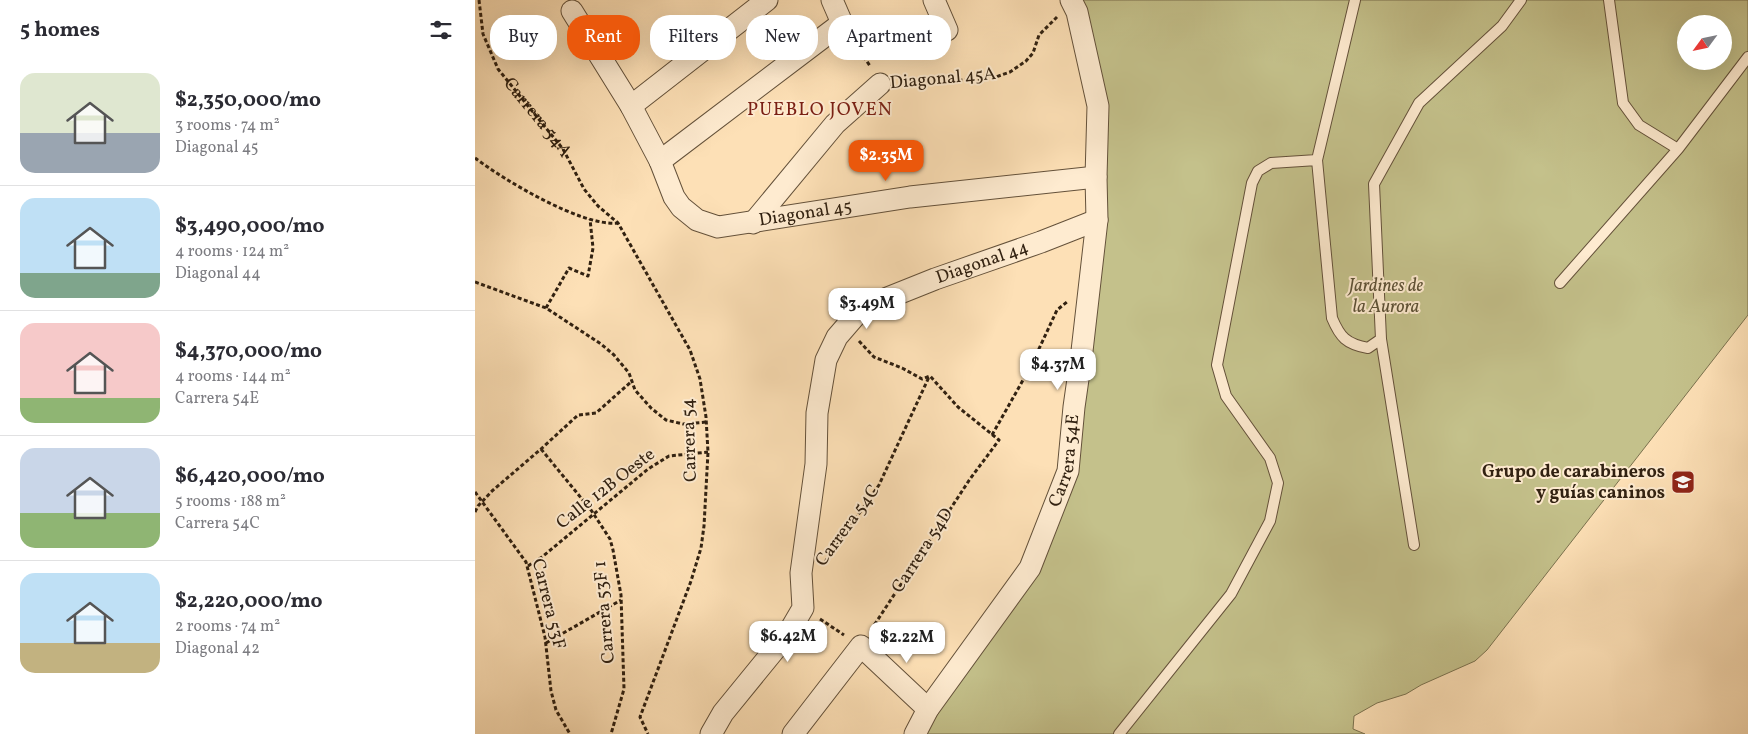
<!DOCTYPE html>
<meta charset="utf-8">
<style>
:root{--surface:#fff;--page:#f7f7f7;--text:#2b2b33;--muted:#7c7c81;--line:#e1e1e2;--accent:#ea580c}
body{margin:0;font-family:Vollkorn,serif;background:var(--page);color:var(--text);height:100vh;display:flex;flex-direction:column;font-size:19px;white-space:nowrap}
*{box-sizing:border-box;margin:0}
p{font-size:16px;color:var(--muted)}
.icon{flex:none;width:28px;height:28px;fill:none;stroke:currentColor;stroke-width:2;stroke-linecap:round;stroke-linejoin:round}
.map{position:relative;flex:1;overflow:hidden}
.side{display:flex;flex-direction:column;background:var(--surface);width:475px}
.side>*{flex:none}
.top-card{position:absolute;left:15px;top:15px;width:475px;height:45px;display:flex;gap:10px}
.needle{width:32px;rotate:237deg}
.tools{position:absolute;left:1202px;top:15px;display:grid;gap:10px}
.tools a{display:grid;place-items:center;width:55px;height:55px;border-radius:50%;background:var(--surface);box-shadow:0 5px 20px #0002;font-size:25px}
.price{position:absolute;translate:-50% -42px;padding:0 11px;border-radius:10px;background:#fff;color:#222;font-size:16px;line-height:32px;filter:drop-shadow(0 1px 2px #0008)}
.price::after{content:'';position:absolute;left:50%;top:30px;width:15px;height:11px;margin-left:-8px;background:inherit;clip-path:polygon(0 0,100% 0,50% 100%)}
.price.selected{background:var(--accent);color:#fff}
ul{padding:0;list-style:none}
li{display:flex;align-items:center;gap:15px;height:125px;padding:0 20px}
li+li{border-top:1px solid var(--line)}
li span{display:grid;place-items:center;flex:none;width:140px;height:100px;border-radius:15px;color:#555}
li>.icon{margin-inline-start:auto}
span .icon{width:60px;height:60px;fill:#fffc;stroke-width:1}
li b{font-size:21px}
h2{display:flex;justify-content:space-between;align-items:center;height:60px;padding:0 20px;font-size:21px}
.tag{padding:0 18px;border-radius:20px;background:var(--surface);box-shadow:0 5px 20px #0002;font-size:18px;line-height:45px}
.tag.selected{background:var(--accent);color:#fff}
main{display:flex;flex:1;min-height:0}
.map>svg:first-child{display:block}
.green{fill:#c4c18b;stroke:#7a714e;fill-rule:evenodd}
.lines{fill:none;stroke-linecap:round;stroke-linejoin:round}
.service-casing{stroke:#64513a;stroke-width:12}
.minor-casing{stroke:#64513a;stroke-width:23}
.path{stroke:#312111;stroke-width:3;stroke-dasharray:4 2.5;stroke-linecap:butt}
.service{stroke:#feebd0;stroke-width:10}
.minor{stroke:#feebd0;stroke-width:21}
.labels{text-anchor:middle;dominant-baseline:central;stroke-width:4;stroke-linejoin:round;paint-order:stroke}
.street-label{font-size:18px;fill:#312111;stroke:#feebd0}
.park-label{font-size:18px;font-style:italic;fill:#5d5136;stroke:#feebd0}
.poi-label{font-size:18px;font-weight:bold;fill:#312111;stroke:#feebd0;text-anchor:end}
.neighbourhood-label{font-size:19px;letter-spacing:1px;fill:#7a1f14;stroke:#feebd0}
</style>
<main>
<section class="side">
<h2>5 homes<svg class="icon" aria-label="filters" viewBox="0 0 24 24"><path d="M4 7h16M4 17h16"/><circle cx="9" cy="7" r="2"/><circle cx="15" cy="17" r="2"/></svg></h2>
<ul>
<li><span style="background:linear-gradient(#dfe7d0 60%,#9aa5b1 0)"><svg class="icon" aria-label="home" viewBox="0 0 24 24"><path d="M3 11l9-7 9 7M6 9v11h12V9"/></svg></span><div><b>$2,350,000/mo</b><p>3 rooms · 74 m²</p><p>Diagonal 45</p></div></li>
<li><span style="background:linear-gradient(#bfe0f5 75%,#7fa58c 0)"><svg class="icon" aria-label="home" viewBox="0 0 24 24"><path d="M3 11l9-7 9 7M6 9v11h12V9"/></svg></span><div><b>$3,490,000/mo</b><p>4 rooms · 124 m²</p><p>Diagonal 44</p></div></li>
<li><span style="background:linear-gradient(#f6c9c9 75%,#8fb573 0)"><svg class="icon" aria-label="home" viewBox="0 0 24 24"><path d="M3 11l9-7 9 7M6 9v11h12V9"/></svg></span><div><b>$4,370,000/mo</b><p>4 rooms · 144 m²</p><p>Carrera 54E</p></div></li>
<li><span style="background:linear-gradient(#c9d6e8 65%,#8fb573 0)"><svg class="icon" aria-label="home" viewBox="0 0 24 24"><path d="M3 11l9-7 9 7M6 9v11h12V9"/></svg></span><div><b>$6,420,000/mo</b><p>5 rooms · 188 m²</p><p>Carrera 54C</p></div></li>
<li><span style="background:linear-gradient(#bfe0f5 70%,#c2b280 0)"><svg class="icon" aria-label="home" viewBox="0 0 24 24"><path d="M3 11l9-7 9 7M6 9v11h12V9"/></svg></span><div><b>$2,220,000/mo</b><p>2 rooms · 74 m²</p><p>Diagonal 42</p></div></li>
</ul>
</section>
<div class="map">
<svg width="1273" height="734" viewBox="0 0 1273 734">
<rect width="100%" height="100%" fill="#fde0b6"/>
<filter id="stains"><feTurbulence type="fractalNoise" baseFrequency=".004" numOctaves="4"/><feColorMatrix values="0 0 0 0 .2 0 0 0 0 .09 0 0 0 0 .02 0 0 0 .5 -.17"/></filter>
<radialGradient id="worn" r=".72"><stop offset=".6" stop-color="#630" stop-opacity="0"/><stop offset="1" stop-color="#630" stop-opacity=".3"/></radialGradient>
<!-- green -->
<path class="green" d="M 596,0 L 1273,0 L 1273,315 L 1012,650 L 1000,661 L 946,685 L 931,694 L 902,703 L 879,716 L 878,729 L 890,734 L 440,734 L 555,568 L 593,471 L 623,106 ZM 1211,24 L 1249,24 L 1249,61 L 1211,61 Z"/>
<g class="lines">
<!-- service casing -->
<g class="service-casing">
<path id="service" d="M 880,0 L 842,160 L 857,318 C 865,337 871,344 893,348 L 906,339 L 899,184 L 944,103 L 1027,26 L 1046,0
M 1134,0 L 1148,103 L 1164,125 L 1203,149 L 1273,57
M 1085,283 L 1203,149
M 906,339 L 939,545
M 644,734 L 756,594 L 795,521 L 803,483 L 795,458 L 751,396 L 742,365 L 777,183 L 783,171 L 796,163 L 842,160"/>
</g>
<!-- minor casing -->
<g class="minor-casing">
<g id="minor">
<path d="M 459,0 L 472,30"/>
<path id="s2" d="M 97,11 L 156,106 L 185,161 L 199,197 L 206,207 L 222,220 L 243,227 L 435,197 L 621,177"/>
<path d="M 156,106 L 292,0"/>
<path d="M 185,161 L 367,23 L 357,0"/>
<path d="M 278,223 L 360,124 L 405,84"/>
<path id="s3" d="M 236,734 L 248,713 L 314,632 L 328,608 L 326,573 L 341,464 L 342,413 L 351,360 L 362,337 L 381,315 L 400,303 L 460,279 L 566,242 L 622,220"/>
<path d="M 318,734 L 386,646 L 453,709"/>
<path id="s4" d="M 440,734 L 453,709 L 555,568 L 593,471 L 599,407 L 607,351 L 622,220 L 621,177 L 623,106 L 602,12 L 596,0"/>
</g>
</g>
<!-- path -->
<g class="path">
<path id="s1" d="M 4,0 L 8,34 L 23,69 L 88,149 L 109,189 L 123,206 L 143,223 L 215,350 L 225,379 L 231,417 L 233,452 L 229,526 L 226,548 L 216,581 L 165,717 L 173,734"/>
<path d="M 378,40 L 395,66"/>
<path d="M 425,84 L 459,81 L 515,79 L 535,72 L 551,61 L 558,53 L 564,35 L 582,17"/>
<path d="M 0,158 C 29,180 107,227 143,223"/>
<path d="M 0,282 L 71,308 L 126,344 L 139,355 L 154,373 L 160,390 L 176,408 L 191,420 L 208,424 L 232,422"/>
<path d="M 71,308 L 94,268 L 113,276 L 118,248 L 115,219"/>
<path d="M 384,341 L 399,357 L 427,368 L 447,379 L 455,376 L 483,407 L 524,440 L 495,479 L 396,630"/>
<path d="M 517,435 L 556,366 L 582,310 L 592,302"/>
<path d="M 66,449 L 116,510 L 135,539 L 138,550 L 146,595 L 149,689 L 136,734"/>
<path d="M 0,492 L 51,562 L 70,637 L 76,691 L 81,710 L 95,734"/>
<path d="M 0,512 L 3,506 L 17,491 L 66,449 L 103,415 L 121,413 L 157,381"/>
<path d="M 350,562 L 404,485 L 454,377"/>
<path d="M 53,566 L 67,557 L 173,469 L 194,456 L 233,452"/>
<path d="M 345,619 L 369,635"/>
<path d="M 71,643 L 146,600"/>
</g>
<!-- service -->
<use href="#service" class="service"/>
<!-- minor -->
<use href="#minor" class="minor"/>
</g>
<!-- icons -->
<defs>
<g id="school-square" transform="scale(1.25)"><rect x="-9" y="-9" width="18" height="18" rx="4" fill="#8f2418" stroke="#feebd0"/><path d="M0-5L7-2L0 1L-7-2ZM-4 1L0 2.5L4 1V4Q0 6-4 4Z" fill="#fff"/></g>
</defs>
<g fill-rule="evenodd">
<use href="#school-square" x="1208" y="482"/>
</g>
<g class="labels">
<!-- street labels -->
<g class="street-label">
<text transform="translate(468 79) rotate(-5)">Diagonal 45A</text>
<text stroke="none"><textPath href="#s1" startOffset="135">Carrera 54A</textPath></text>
<text stroke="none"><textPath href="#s2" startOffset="356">Diagonal 45</textPath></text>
<text stroke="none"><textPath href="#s3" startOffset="598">Diagonal 44</textPath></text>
<text transform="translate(215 440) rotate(-92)">Carrera 54</text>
<text stroke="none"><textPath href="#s4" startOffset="316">Carrera 54E</textPath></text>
<text transform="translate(131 489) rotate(-38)">Calle 12B Oeste</text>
<text transform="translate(373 526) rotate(-54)">Carrera 54C</text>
<text transform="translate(448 551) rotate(-57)">Carrera 54D</text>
<text transform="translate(73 604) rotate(76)">Carrera 53F</text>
<text transform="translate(130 612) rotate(-95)">Carrera 53F 1</text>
</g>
<!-- park labels -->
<g class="park-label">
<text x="911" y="286">Jardines de<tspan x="911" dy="21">la Aurora</tspan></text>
</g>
<!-- poi labels -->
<g class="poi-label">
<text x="1190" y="472">Grupo de carabineros<tspan x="1190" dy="21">y guías caninos</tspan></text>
</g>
<!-- neighbourhood labels -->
<g class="neighbourhood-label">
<text x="345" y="110">PUEBLO JOVEN</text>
</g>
</g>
<rect width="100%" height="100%" filter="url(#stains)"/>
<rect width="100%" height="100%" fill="url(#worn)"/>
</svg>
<div class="tools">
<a><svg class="needle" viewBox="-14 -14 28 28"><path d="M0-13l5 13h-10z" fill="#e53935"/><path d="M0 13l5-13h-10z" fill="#7c7c81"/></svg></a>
</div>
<b class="price selected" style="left:411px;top:182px">$2.35M</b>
<b class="price" style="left:392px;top:330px">$3.49M</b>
<b class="price" style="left:583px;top:391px">$4.37M</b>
<b class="price" style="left:313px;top:663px">$6.42M</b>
<b class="price" style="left:432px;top:664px">$2.22M</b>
<div class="top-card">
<a class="tag">Buy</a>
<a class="tag selected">Rent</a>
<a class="tag">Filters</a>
<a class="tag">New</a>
<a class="tag">Apartment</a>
</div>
</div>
</main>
